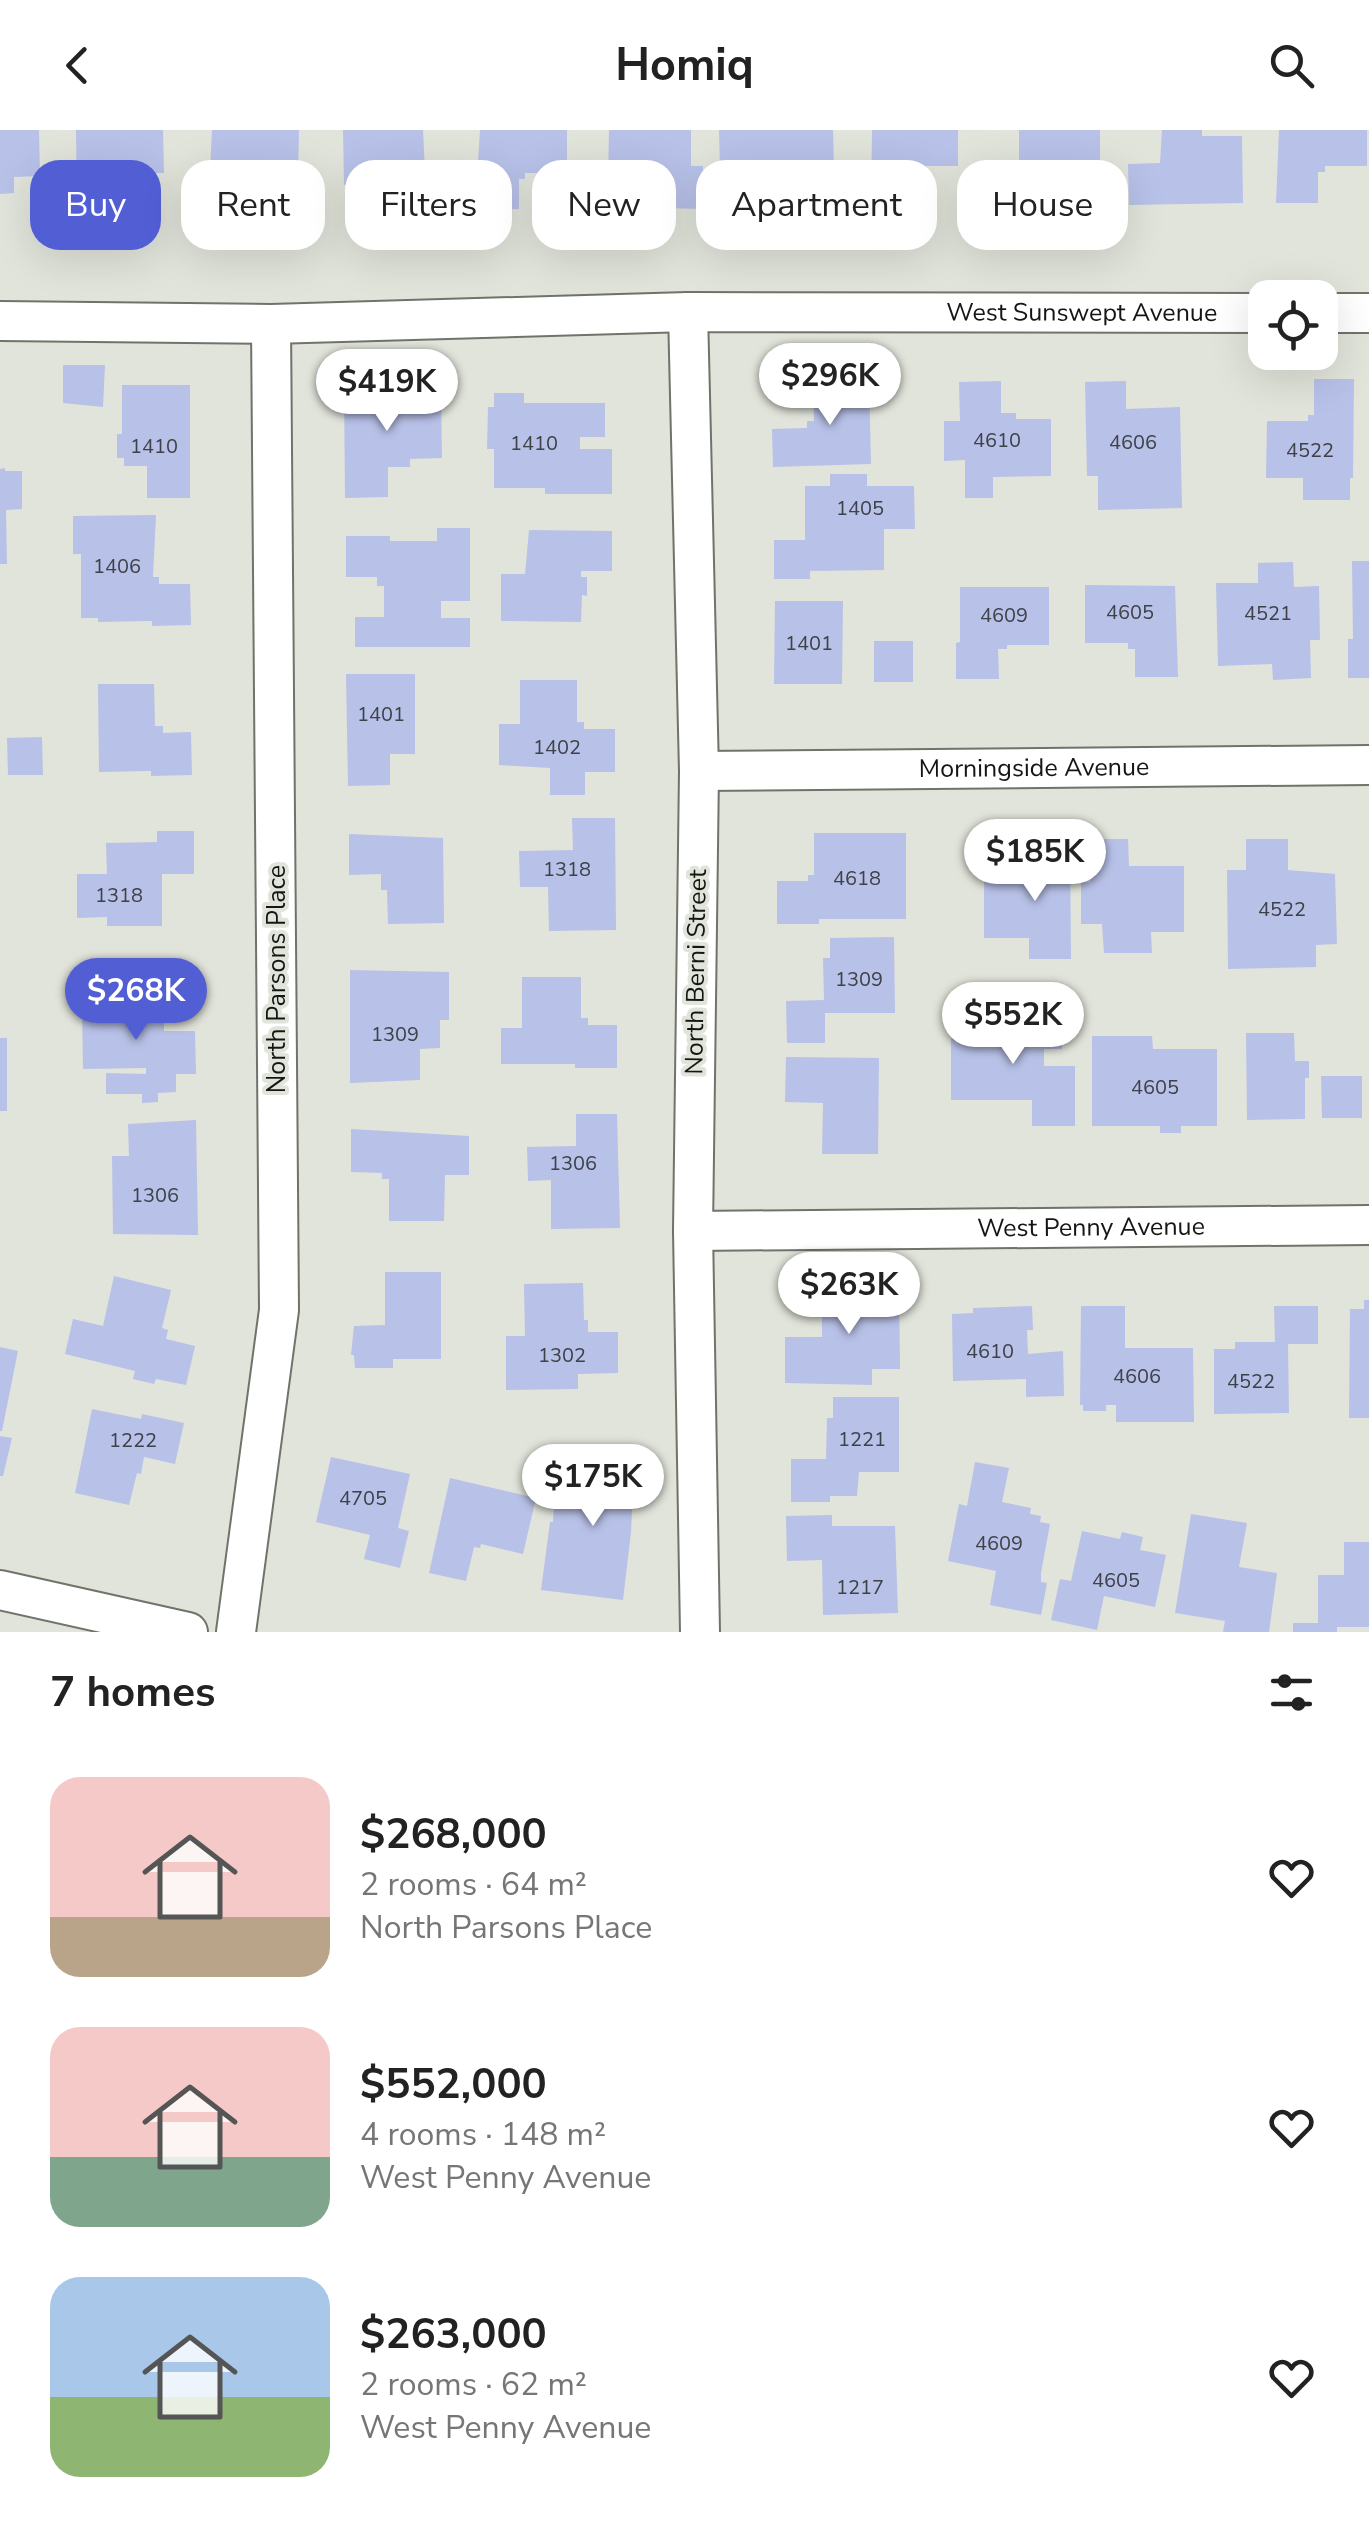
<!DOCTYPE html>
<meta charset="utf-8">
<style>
:root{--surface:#fff;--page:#f6f6f6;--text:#222;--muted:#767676;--accent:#525ed4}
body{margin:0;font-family:"Nunito Sans",sans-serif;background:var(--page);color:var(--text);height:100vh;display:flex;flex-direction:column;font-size:38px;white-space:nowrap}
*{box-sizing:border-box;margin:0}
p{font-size:32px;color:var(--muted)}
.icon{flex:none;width:55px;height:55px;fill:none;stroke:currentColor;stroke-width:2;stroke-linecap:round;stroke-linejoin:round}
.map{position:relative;height:1502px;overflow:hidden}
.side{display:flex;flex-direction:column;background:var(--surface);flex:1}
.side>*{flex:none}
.banner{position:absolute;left:30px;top:30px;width:1310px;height:90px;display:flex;gap:20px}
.fabs{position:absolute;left:1248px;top:150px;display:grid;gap:20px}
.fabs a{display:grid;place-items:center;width:90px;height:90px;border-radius:20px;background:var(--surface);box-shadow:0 10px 40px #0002;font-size:50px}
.price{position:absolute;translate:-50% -85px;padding:0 22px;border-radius:35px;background:#fff;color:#222;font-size:32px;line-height:65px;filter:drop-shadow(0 2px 5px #0008)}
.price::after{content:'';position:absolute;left:50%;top:60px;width:30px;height:22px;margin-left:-15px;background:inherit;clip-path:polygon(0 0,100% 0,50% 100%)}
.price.selected{background:var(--accent);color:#fff}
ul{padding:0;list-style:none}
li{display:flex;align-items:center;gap:30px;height:250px;padding:0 50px}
li span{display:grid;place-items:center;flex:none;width:280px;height:200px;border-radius:30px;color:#555}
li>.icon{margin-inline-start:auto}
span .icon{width:120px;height:120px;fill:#fffc;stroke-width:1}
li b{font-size:42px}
h2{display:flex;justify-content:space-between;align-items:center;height:120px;padding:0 50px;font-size:42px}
.pill{padding:0 35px;border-radius:30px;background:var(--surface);box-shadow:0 10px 40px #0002;font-size:35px;line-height:90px}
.pill.selected{background:var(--accent);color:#fff}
header{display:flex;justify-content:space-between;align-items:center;height:130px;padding:0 50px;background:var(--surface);font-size:45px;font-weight:700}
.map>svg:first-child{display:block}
.building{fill:#b8c1e8}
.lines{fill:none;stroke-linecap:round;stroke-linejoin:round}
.minor-casing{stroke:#70736a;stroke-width:42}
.minor{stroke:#fff;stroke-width:38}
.labels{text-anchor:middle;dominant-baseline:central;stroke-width:8;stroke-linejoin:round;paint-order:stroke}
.number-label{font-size:20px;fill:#3e4148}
.street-label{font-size:25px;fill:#151613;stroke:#e1e4da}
</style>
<header><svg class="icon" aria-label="back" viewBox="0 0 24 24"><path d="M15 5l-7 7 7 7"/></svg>Homiq<svg class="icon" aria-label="search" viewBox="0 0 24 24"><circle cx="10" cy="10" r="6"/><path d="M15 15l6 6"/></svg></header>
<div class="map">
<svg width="1369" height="1502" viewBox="0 0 1369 1502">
<rect width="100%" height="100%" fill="#e1e4da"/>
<!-- building -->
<path class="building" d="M 0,0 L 39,0 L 40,46 L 14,47 L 14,63 L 0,64 Z
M 76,0 L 163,0 L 164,43 L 123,43 L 123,50 L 117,50 L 117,83 L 77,84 Z
M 212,0 L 299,0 L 298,45 L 268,45 L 268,54 L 250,54 L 250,82 L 208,81 Z
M 343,0 L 423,0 L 425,41 L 436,40 L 436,78 L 397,79 L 397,54 L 344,55 Z
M 480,0 L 567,0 L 567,43 L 525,43 L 525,49 L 519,49 L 519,79 L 475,80 Z
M 609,0 L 691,0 L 691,36 L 703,36 L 702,79 L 663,78 L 664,52 L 608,51 Z
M 719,0 L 833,0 L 834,38 L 791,39 L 792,47 L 785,47 L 785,77 L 721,78 Z
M 872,0 L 958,0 L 958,36 L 915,36 L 915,77 L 871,76 Z
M 1019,0 L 1100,0 L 1100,34 L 1113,34 L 1113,73 L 1073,73 L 1073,47 L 1019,48 Z
M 1162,0 L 1202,0 L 1202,6 L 1242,6 L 1243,73 L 1129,75 L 1128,34 L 1160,33 Z
M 1279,0 L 1367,0 L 1367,36 L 1325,36 L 1325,42 L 1318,42 L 1318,73 L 1276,73 Z
M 63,235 L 105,235 L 103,277 L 63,273 Z
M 869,247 L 871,334 L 773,337 L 772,299 L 807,298 L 807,291 L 814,291 L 813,249 Z
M 1314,249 L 1354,249 L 1353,348 L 1350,348 L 1350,370 L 1303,370 L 1303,348 L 1266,348 L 1267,291 L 1308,291 L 1308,285 L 1314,285 Z
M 1001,251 L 1001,283 L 1016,283 L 1016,289 L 1051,289 L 1051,346 L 993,347 L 993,368 L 965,368 L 965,330 L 944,331 L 944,291 L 960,291 L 959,252 Z
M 1126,251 L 1126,279 L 1180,277 L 1182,378 L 1098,380 L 1098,346 L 1087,346 L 1085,252 Z
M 414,254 L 414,266 L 441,265 L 442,328 L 410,329 L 410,337 L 388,337 L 388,367 L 345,368 L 344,255 Z
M 122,255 L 190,255 L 190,368 L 147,368 L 147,336 L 124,336 L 124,328 L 117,328 L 117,304 L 122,304 Z
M 494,263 L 524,263 L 524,273 L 605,273 L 605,307 L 580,307 L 580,319 L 612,319 L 612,364 L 545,364 L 545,358 L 494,358 L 494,319 L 487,319 L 488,277 L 494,277 Z
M 5,338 L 5,341 L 22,341 L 22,379 L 6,380 L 7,434 L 0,434 L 0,339 Z
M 830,344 L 867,344 L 867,356 L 914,356 L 915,399 L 884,399 L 884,440 L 810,441 L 810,449 L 774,449 L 774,410 L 805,410 L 805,356 L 830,356 Z
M 156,385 L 153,447 L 159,447 L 159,454 L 190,454 L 191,495 L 152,496 L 152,491 L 98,492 L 98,488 L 81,488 L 81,424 L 73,424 L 73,386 Z
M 437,398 L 470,398 L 470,471 L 441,471 L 441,488 L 470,488 L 470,517 L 355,517 L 355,487 L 384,487 L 384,456 L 377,456 L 377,447 L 346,447 L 346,406 L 390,406 L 390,411 L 437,411 Z
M 529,400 L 612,401 L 612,441 L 581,441 L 581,447 L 587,447 L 587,466 L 582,465 L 581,492 L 501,491 L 501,444 L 525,444 Z
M 1352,431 L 1369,431 L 1369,548 L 1348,548 L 1348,509 L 1353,509 Z
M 1293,432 L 1294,457 L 1319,456 L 1320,510 L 1310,510 L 1311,548 L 1273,550 L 1272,534 L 1218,536 L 1216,453 L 1258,453 L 1258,433 Z
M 1085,455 L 1175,456 L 1178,547 L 1135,547 L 1135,519 L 1128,519 L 1128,513 L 1085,513 Z
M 960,457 L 1049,457 L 1049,515 L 1007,515 L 1007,519 L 998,519 L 999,549 L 956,549 L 956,513 L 960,512 Z
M 775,471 L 843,471 L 842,554 L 774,554 Z
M 874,511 L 913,511 L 913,552 L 874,552 Z
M 346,544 L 415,544 L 415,624 L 390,624 L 390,655 L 348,656 Z
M 520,550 L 577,550 L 577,592 L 584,592 L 584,599 L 615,599 L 615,642 L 585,642 L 585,665 L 550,665 L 550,638 L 499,635 L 499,594 L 520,594 Z
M 98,554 L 154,554 L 155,596 L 163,596 L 163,603 L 191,602 L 192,645 L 151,646 L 151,641 L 99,642 Z
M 42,607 L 43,645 L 8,645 L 7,608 Z
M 572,688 L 615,688 L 616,800 L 549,801 L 548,757 L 520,757 L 519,721 L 573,720 Z
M 157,701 L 194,701 L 194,744 L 162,744 L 162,796 L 107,796 L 107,787 L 77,788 L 77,744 L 107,744 L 106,713 L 157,712 Z
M 814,703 L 906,703 L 906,789 L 819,789 L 819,794 L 777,794 L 777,751 L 808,751 L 808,745 L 814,745 Z
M 349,704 L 443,708 L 444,793 L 388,794 L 387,760 L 381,760 L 381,744 L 349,745 Z
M 1090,709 L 1128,709 L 1129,736 L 1184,736 L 1184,802 L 1151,802 L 1152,823 L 1104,823 L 1102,794 L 1081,794 L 1081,752 L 1090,752 Z
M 1246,709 L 1288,709 L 1288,740 L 1335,744 L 1337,814 L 1316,815 L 1316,837 L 1228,839 L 1227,740 L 1246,740 Z
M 1070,710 L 1071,829 L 1029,829 L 1029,808 L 984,808 L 984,751 L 1026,751 L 1026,744 L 1032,744 L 1031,711 Z
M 894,807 L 895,883 L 825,883 L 825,913 L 787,913 L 786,871 L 824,870 L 823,828 L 830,828 L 830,808 Z
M 350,840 L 449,842 L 449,890 L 440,890 L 440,918 L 420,919 L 420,950 L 350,953 Z
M 522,847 L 581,847 L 581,888 L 588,888 L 588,895 L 617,895 L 617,938 L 575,938 L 575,934 L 501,934 L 501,898 L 522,898 Z
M 158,854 L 159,889 L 164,889 L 164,901 L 195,901 L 196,944 L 176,944 L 176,962 L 158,963 L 158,972 L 142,973 L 142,964 L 106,964 L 106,943 L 146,944 L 146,938 L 83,939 L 82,880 L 101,884 L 101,855 Z
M 951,891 L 1062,891 L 1062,919 L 1044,919 L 1044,936 L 1075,936 L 1075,996 L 1032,996 L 1032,970 L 951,970 Z
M 1246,903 L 1294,903 L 1295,931 L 1309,931 L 1309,948 L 1305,948 L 1305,989 L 1247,990 Z
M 1092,906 L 1152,906 L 1153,919 L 1217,919 L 1217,996 L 1181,996 L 1181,1003 L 1160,1003 L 1160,996 L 1092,996 Z
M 0,908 L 7,908 L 7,981 L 0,981 Z
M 786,927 L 879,928 L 878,1024 L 822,1024 L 823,973 L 785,972 Z
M 1321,946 L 1362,946 L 1362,988 L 1322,988 Z
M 576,984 L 617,984 L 620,1098 L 551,1099 L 551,1050 L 528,1051 L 527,1017 L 576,1016 Z
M 196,990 L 198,1105 L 113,1104 L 112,1026 L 129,1026 L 128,994 Z
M 351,999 L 469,1006 L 469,1045 L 445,1045 L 444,1091 L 389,1091 L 389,1049 L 382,1049 L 382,1043 L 351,1042 Z
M 385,1142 L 441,1142 L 441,1229 L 393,1229 L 393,1238 L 355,1238 L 354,1225 L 351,1225 L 354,1196 L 385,1195 Z
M 114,1146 L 171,1160 L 162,1198 L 168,1200 L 166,1209 L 195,1216 L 186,1255 L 156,1249 L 154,1254 L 133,1249 L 135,1241 L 65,1224 L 73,1189 L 103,1196 Z
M 583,1153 L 584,1190 L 588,1190 L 588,1202 L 618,1202 L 618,1243 L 578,1244 L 578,1259 L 506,1260 L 506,1206 L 525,1206 L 524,1154 Z
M 899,1153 L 900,1239 L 872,1239 L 872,1255 L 785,1253 L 785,1207 L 822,1207 L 822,1154 Z
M 1364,1170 L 1369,1170 L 1369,1288 L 1349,1288 L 1350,1179 L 1364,1179 Z
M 1032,1176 L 1033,1200 L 1027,1200 L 1028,1224 L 1063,1221 L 1064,1266 L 1026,1267 L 1026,1249 L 953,1251 L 952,1184 L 973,1183 L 973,1178 Z
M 1081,1176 L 1125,1176 L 1125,1218 L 1193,1218 L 1194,1292 L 1116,1292 L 1116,1275 L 1106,1275 L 1106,1281 L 1083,1281 L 1083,1275 L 1080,1275 Z
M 1274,1176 L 1318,1176 L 1318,1214 L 1288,1214 L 1289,1283 L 1214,1284 L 1214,1219 L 1235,1219 L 1235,1212 L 1275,1212 Z
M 0,1217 L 18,1221 L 2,1301 L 0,1301 Z
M 833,1267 L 899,1267 L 899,1342 L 859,1342 L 857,1366 L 830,1366 L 830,1372 L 791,1372 L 791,1329 L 826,1329 L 827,1288 L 833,1288 Z
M 92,1279 L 141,1289 L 142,1284 L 184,1293 L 175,1334 L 144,1327 L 141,1344 L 137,1343 L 129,1375 L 75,1363 Z
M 0,1306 L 12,1308 L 3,1346 L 0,1346 Z
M 592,1315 L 635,1317 L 631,1402 L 623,1470 L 541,1460 L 550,1392 L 553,1392 L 555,1355 L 590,1356 Z
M 331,1327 L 410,1344 L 398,1398 L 409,1401 L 400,1438 L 364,1429 L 370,1405 L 316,1392 Z
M 975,1332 L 1009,1338 L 1002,1372 L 1031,1378 L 1030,1384 L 1041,1386 L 1040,1392 L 1050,1394 L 1041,1443 L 1041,1452 L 1047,1453 L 1041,1485 L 990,1475 L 996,1441 L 948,1431 L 959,1374 L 967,1376 Z
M 450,1348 L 536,1368 L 523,1424 L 481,1414 L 480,1418 L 474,1417 L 466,1451 L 429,1443 Z
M 1191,1384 L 1247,1393 L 1239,1437 L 1277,1443 L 1269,1502 L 1223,1502 L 1225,1491 L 1175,1483 Z
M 832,1385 L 832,1396 L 895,1396 L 898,1483 L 823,1485 L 822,1430 L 787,1431 L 786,1386 Z
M 1082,1401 L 1120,1409 L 1122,1402 L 1143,1407 L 1140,1420 L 1166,1425 L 1155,1477 L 1104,1466 L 1097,1500 L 1051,1490 L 1060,1449 L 1071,1451 Z
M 1344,1412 L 1369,1412 L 1369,1497 L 1337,1497 L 1337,1502 L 1293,1502 L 1293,1493 L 1318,1493 L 1318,1445 L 1344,1445 Z"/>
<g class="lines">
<!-- minor casing -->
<g class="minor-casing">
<g id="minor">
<path d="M 688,182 L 699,641 L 693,1101 L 700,1502"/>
<path d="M 1320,183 L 1369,183"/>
<path id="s1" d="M 0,191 L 271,194 L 688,182 L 1265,183"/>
<path id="s2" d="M 699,641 L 1369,635"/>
<path id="s3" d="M 693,1101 L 1369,1095"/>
<path d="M 0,1460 L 188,1502"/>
<path d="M 236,1502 L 279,1180 L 271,194"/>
</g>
</g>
<!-- minor -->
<use href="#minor" class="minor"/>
</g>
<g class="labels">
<!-- number labels -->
<g class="number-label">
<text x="997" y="310">4610</text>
<text x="1133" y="312">4606</text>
<text x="534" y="313">1410</text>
<text x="154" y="316">1410</text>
<text x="1310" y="320">4522</text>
<text x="860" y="378">1405</text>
<text x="117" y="436">1406</text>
<text x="1130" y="482">4605</text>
<text x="1268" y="483">4521</text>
<text x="1004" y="485">4609</text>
<text x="809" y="513">1401</text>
<text x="381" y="584">1401</text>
<text x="557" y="617">1402</text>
<text x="567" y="739">1318</text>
<text x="857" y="748">4618</text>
<text x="119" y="765">1318</text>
<text x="1282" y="779">4522</text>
<text x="859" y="849">1309</text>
<text x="395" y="904">1309</text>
<text x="1155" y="957">4605</text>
<text x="573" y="1033">1306</text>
<text x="155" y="1065">1306</text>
<text x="990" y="1221">4610</text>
<text x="562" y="1225">1302</text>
<text x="1137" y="1246">4606</text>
<text x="1251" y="1251">4522</text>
<text x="862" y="1309">1221</text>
<text x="133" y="1310">1222</text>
<text x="363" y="1368">4705</text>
<text x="999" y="1413">4609</text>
<text x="1116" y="1450">4605</text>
<text x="860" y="1457">1217</text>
</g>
<!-- street labels -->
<g class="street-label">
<text stroke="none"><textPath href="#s1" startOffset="1082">West Sunswept Avenue</textPath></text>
<text stroke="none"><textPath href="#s2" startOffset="335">Morningside Avenue</textPath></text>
<text transform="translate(696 842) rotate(-89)">North Berni Street</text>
<text transform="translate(277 849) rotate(-90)">North Parsons Place</text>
<text stroke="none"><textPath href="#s3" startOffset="398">West Penny Avenue</textPath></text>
</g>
</g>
</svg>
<div class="fabs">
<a><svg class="icon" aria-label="locate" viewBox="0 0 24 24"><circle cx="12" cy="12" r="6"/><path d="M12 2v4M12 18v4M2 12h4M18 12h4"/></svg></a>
</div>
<b class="price" style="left:830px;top:298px">$296K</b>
<b class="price" style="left:387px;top:304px">$419K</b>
<b class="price" style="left:1035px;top:774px">$185K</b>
<b class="price selected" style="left:136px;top:913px">$268K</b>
<b class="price" style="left:1013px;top:937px">$552K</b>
<b class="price" style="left:849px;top:1207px">$263K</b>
<b class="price" style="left:593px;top:1399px">$175K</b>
<div class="banner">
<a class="pill selected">Buy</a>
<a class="pill">Rent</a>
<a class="pill">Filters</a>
<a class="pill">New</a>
<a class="pill">Apartment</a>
<a class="pill">House</a>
</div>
</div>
<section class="side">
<h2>7 homes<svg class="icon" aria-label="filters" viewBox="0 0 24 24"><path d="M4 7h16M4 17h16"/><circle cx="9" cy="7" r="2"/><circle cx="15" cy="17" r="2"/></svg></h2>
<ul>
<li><span style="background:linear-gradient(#f6c9c9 70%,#b9a48a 0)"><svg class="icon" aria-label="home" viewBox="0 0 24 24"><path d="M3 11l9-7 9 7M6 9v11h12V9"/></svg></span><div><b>$268,000</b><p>2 rooms · 64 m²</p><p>North Parsons Place</p></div><svg class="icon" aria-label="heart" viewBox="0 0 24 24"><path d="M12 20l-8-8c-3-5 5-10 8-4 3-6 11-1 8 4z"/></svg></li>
<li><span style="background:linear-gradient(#f6c9c9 65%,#7fa58c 0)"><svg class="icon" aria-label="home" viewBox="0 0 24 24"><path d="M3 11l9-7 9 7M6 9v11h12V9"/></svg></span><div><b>$552,000</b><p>4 rooms · 148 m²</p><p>West Penny Avenue</p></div><svg class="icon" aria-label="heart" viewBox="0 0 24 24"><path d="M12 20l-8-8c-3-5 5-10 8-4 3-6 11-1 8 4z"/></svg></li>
<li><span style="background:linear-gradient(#a9c7e8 60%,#8fb573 0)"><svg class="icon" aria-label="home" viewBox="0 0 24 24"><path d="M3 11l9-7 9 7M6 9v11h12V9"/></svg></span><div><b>$263,000</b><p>2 rooms · 62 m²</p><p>West Penny Avenue</p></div><svg class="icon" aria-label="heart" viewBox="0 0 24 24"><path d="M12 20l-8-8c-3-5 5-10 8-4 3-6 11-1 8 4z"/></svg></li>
</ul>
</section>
